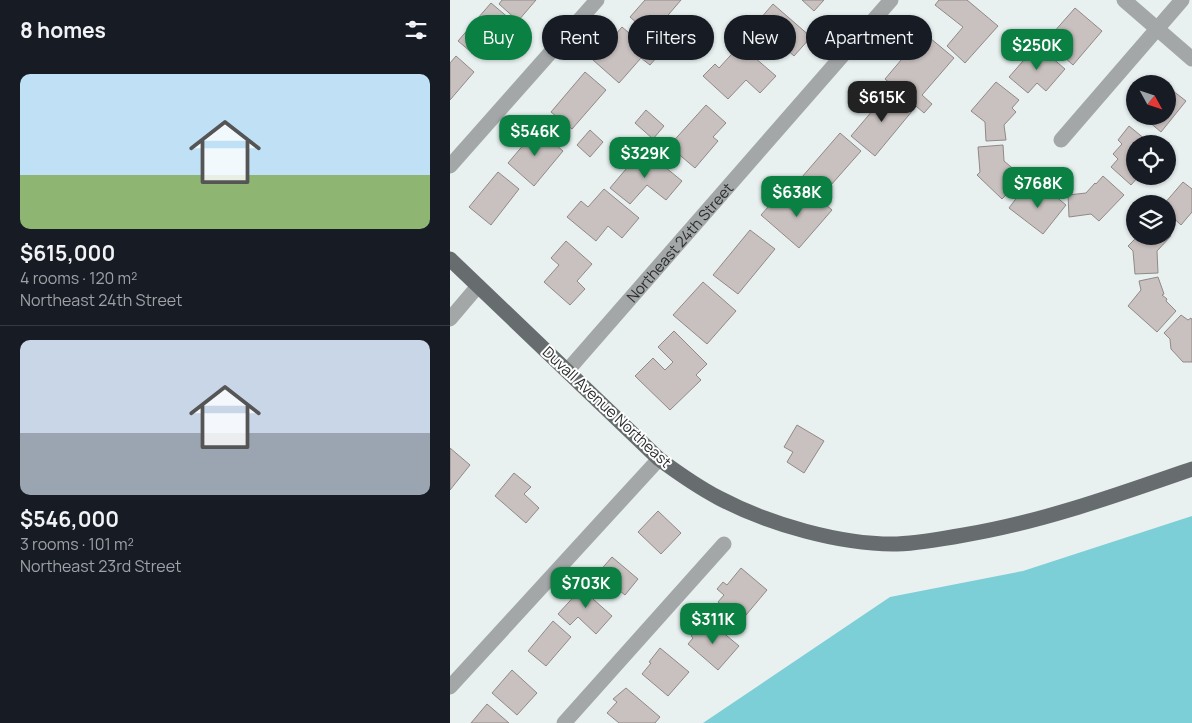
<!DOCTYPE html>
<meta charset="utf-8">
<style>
:root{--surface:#171b24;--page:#242831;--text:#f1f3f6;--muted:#9ea1a6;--line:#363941;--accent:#0b8043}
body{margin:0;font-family:Manrope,sans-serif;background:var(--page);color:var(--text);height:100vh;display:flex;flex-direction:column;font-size:19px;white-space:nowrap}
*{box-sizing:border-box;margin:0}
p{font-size:16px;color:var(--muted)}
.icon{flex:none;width:28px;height:28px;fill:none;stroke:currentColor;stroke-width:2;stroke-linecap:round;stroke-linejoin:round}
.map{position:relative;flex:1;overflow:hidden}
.side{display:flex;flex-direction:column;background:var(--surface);width:450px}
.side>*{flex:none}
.banner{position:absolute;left:15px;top:15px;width:475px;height:45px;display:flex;gap:10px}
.needle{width:32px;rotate:130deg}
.buttons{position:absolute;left:676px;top:75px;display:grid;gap:10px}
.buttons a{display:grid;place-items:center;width:50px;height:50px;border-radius:50%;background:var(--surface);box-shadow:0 1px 4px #0004;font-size:25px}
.price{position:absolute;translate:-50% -42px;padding:0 11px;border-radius:10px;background:var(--accent);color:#fff;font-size:16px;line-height:32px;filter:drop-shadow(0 1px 2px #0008)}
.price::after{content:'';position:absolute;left:50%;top:30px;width:15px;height:11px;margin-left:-8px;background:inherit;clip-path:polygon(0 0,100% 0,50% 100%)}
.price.on{background:#222;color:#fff}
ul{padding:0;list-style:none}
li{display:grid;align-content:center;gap:10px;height:265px;padding:0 20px}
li+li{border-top:1px solid var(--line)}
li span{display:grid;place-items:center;height:155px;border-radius:10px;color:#555}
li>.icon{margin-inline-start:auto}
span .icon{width:90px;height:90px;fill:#fffc;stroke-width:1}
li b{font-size:21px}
h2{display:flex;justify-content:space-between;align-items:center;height:60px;padding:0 20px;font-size:21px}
.tag{padding:0 18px;border-radius:22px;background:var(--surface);box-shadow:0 1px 4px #0004;font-size:18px;line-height:45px}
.tag.on{background:var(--accent);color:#fff}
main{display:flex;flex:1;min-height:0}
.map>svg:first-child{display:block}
.green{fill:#7ccfd6}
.building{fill:#c8c1bf;stroke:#908988}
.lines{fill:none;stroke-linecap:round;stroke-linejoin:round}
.minor{stroke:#a4a7a8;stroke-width:15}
.major{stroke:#676d6e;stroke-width:15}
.labels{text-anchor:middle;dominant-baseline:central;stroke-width:4;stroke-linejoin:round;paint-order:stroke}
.street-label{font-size:15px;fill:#2b2d2e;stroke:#fff}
</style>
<main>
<section class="side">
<h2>8 homes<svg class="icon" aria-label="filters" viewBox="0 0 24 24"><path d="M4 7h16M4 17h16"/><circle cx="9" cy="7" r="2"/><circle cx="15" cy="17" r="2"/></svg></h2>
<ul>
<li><span style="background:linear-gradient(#bfe0f5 65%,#8fb573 0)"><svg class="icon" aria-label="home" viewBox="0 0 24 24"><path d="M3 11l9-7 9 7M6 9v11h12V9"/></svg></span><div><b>$615,000</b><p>4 rooms · 120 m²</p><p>Northeast 24th Street</p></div></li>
<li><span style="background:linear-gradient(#c9d6e8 60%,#9aa5b1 0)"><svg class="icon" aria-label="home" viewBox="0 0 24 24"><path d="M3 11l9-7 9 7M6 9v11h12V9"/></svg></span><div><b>$546,000</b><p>3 rooms · 101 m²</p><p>Northeast 23rd Street</p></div></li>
</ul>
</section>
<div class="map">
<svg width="742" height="723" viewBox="0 0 742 723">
<rect width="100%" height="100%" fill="#e8f0f0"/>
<!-- green -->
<path class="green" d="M 742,516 L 742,723 L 253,723 L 440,597 L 573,571 Z"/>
<!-- building -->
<path class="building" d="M 52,0 L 86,0 L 68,21 L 49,4 Z
M 195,0 L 231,0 L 201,35 L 180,17 Z
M 352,0 L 374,0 L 364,11 Z
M 489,0 L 517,0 L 548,26 L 515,63 L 497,46 L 513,27 L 485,5 Z
M 41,3 L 67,25 L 49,47 L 42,40 L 27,57 L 8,41 Z
M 323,4 L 361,37 L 344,56 L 325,39 L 309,58 L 290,42 Z
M 625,8 L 652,31 L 623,65 L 596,41 Z
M 172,27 L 207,57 L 200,65 L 191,58 L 169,83 L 143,60 Z
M 474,33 L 504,58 L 472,95 L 482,104 L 474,113 L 435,79 Z
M 290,45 L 326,76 L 310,93 L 296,80 L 278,99 L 253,76 L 265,64 L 269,68 Z
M 587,45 L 615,69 L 596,91 L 587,83 L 578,93 L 559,77 Z
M 6,56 L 24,72 L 0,100 L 0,63 Z
M 135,72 L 156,90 L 122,129 L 101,112 Z
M 546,82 L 569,100 L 562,108 L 566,112 L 554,125 L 556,140 L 536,141 L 535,122 L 521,111 Z
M 718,87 L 736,101 L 711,132 L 692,116 L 718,116 Z
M 440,90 L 463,110 L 425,156 L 401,136 Z
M 256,105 L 276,123 L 263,137 L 268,141 L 245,168 L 219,146 Z
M 196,110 L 214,126 L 203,139 L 185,123 Z
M 679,126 L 701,144 L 685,144 L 685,176 L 689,176 L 681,185 L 661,167 L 668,159 L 663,154 L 672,144 L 668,140 Z
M 87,129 L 113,151 L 84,186 L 58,163 Z
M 140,130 L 153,142 L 140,157 L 127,145 Z
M 390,133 L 411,151 L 373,194 L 352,177 Z
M 553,145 L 554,161 L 573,177 L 552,199 L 527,175 L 530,172 L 528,147 Z
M 193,149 L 232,181 L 216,200 L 197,185 L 180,204 L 160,188 Z
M 48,172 L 69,189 L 41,225 L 19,207 Z
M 653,176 L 674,195 L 649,221 L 641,214 L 619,217 L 618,195 L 636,193 L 645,183 L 646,184 Z
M 733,182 L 742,189 L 742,212 L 731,225 L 718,213 L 718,204 L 714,204 Z
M 574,188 L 591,201 L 599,191 L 616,205 L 593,234 L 559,208 Z
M 154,189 L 189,218 L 172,238 L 158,226 L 146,241 L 117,217 L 131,201 L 138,207 Z
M 362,193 L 382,210 L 349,248 L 311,215 L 327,197 L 345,213 Z
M 300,230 L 325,249 L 288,294 L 263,275 Z
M 718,232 L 721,236 L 707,251 L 708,273 L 685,274 L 683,251 L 678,246 L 688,236 L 718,236 Z
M 116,241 L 142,264 L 127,281 L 135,289 L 120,305 L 94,282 L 109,265 L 101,258 Z
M 708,277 L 714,294 L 712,295 L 717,299 L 716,301 L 726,311 L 707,332 L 678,306 L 691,290 L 689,281 Z
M 253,282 L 286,311 L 257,344 L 223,315 Z
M 731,315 L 738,320 L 741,318 L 742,320 L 742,362 L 733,362 L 721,349 L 720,339 L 714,333 Z
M 224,331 L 257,364 L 246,375 L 251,380 L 220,410 L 185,376 L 203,358 L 215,370 L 223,362 L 208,347 Z
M 347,425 L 374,441 L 354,473 L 337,462 L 343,452 L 334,447 Z
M 0,448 L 20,465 L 0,490 Z
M 64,473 L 81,487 L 74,494 L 89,508 L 76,523 L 45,496 Z
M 208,511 L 231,533 L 211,554 L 188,532 Z
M 162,557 L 188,579 L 175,595 L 148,573 Z
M 291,568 L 317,590 L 291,621 L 268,602 L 274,595 L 267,589 L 273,582 L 277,585 Z
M 139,580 L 151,590 L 143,599 L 162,616 L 146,634 L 128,617 L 120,625 L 108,614 Z
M 258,620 L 289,646 L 268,670 L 238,644 L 243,638 L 241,636 L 247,629 L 249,631 Z
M 103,621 L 121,637 L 96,666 L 78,651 Z
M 210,648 L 239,672 L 218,696 L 192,674 L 201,663 L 199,662 Z
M 62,670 L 87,693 L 67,715 L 42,693 Z
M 176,688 L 210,717 L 205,723 L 169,723 L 157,713 L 167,702 L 163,699 Z
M 37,704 L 59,723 L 21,723 Z"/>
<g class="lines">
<!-- minor -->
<g class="minor">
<path d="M 674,0 L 742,59"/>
<path d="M 611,140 L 732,0"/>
<path d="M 0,166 L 147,0"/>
<path d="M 0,319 L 28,286"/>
<path id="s1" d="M 117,371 L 441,0"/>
<path d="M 0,687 L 209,459"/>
<path d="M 114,723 L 274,544"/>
</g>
<!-- major -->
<path class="major" d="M 0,259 L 209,459 C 228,473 248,487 269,498 C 318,524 391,545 447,544 C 469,543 492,539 514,535 C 592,522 667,495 742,469"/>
</g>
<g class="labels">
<!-- street labels -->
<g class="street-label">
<text stroke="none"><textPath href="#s1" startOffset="171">Northeast 24th Street</textPath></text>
<text transform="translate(157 407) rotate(43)">Duvall Avenue Northeast</text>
</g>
</g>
</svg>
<div class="buttons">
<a><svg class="needle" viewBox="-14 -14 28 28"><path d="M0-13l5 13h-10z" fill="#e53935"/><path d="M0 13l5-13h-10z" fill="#9ea1a6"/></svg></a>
<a><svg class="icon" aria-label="locate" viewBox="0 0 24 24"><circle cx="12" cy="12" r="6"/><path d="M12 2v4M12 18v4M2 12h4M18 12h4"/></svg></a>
<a><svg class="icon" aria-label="layers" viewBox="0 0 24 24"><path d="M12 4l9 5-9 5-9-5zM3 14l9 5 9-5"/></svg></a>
</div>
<b class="price" style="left:587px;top:71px">$250K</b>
<b class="price on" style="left:432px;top:123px">$615K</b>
<b class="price" style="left:85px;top:157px">$546K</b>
<b class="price" style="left:195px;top:179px">$329K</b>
<b class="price" style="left:588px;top:209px">$768K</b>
<b class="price" style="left:347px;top:218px">$638K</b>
<b class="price" style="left:136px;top:609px">$703K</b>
<b class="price" style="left:263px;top:645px">$311K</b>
<div class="banner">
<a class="tag on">Buy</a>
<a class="tag">Rent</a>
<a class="tag">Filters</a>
<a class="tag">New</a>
<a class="tag">Apartment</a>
</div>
</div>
</main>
